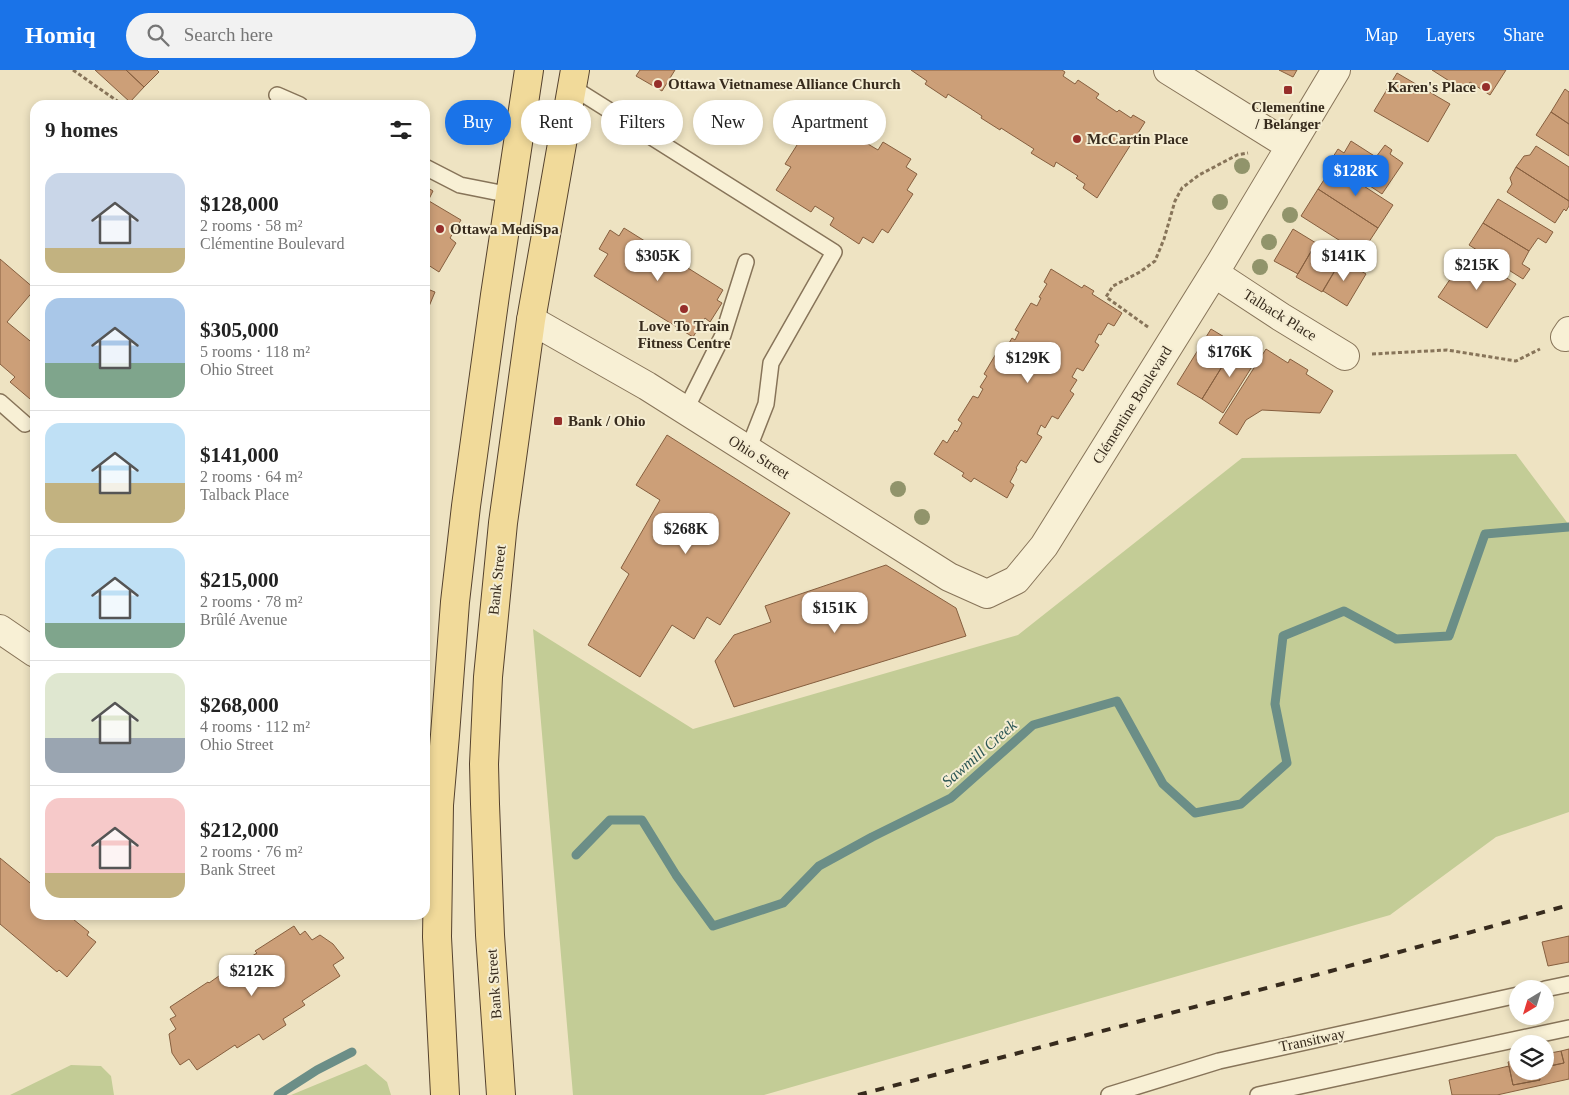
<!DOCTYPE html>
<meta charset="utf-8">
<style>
:root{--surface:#fff;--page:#f2f2f2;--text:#222;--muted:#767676;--line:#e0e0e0;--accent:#1a73e8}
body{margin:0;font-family:"Times New Roman",serif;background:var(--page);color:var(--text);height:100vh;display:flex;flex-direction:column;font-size:19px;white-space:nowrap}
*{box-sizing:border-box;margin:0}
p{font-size:16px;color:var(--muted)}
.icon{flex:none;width:28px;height:28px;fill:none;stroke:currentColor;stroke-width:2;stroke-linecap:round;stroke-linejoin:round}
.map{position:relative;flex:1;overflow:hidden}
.details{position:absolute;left:30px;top:30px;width:400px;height:820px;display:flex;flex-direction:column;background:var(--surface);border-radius:15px;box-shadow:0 2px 8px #0003}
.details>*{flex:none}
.guide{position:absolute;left:445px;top:30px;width:475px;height:45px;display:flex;gap:10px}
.needle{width:32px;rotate:218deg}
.tools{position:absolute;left:1509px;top:910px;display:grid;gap:10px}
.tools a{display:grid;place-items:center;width:45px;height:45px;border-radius:50%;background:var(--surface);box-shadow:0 2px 8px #0003;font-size:25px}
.price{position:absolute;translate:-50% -42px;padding:0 11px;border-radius:10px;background:#fff;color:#222;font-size:16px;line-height:32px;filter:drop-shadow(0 1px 2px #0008)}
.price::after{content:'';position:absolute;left:50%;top:30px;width:15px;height:11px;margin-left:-8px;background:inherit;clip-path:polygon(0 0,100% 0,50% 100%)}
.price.current{background:var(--accent);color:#fff}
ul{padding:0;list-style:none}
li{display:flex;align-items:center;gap:15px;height:125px;padding:0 15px}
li+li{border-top:1px solid var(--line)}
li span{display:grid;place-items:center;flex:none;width:140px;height:100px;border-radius:15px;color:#555}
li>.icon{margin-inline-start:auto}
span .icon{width:60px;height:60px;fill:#fffc;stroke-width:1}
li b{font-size:21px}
h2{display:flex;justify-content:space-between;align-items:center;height:60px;padding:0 15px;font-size:21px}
.chip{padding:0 18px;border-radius:22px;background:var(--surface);box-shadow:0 2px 8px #0003;font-size:18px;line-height:45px}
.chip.current{background:var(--accent);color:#fff}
header{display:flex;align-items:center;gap:30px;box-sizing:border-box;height:70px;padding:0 25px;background:var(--accent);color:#fff}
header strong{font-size:24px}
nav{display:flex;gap:28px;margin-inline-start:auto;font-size:18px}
.search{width:350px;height:45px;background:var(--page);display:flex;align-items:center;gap:12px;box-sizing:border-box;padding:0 18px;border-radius:28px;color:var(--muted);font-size:19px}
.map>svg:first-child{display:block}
.green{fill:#c3cc96}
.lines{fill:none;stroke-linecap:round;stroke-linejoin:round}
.stream{stroke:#6b8e87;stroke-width:9}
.building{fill:#cc9f78;stroke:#865f3f}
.service-casing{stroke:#877459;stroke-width:18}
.minor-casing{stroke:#877459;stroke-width:30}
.primary-casing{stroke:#55422e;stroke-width:30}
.path{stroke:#877459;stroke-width:3;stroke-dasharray:4 2.5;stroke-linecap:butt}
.service{stroke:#f8f0d5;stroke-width:15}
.minor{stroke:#f8f0d5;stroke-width:28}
.primary{stroke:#f1da9a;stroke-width:28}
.rail{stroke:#372b1d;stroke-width:4;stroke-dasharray:9 9;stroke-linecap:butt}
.tree{fill:#91946b}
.poi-dot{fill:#962e2a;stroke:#f5edd2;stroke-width:2}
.labels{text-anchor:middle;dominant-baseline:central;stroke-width:4;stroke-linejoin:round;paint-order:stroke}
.poi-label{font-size:15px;font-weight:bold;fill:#372b1d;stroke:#f5edd2;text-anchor:start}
.street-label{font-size:15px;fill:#372b1d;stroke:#f5edd2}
.water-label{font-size:16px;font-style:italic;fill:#2d5756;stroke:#f5edd2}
</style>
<header>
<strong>Homiq</strong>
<div class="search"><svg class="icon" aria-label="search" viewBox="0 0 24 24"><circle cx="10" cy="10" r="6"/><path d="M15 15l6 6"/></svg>Search here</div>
<nav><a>Map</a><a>Layers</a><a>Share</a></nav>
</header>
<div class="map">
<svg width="1569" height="1025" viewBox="0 0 1569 1025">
<rect width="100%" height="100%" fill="#eee3c2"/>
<!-- green -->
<path class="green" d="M 1516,384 L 1569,455 L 1569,742 L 1496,767 L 1390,845 L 764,1025 L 573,1025 L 533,559 L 693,659 L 1018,565 L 1242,388 Z
M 366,994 L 387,1012 L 391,1025 L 291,1025 Z
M 71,995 L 101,996 L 111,1006 L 114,1025 L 10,1025 Z"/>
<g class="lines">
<!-- stream -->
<path class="stream" d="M 576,785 L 610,750 L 642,750 L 676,805 L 713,856 L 783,833 L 819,796 L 872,767 L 951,728 L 1033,655 L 1117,631 L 1163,714 L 1195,743 L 1241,734 L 1287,693 L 1275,634 L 1283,566 L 1344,541 L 1396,569 L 1449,566 L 1485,464 L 1569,457
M 278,1025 L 317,1000 L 352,982"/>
</g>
<!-- building -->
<path class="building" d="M 95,0 L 126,0 L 144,17 L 130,32 Z
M 126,0 L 157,0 L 159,2 L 144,17 Z
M 640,0 L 675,0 L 662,21 L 636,6 Z
M 911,0 L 1062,0 L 1065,2 L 1063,6 L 1075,14 L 1078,10 L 1099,24 L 1096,28 L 1117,42 L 1119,40 L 1131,48 L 1133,45 L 1145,52 L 1097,128 L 1083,118 L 1085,114 L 1076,108 L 1078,106 L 1056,92 L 1054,97 L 1031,83 L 1034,79 L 1001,58 L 1000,60 L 981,48 L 982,46 L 948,24 L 946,28 L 925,14 L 927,11 Z
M 1279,0 L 1297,0 L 1293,7 Z
M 1432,0 L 1506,0 L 1490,25 L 1470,12 L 1465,21 Z
M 1397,3 L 1450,34 L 1428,72 L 1374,41 Z
M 1565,19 L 1569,22 L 1569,54 L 1551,42 Z
M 828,36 L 862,58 L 856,67 L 878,80 L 883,72 L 911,89 L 906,97 L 917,104 L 907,120 L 913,124 L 888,163 L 882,159 L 873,173 L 863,167 L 859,174 L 830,155 L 834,148 L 815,136 L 811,142 L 776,120 L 791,97 L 785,94 L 809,56 L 813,59 Z
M 1551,42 L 1569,54 L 1569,86 L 1536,65 Z
M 1351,71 L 1376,87 L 1385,75 L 1392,80 L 1390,84 L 1403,93 L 1382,124 L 1331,90 L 1338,79 L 1344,83 Z
M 1536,76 L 1569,97 L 1569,131 L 1516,97 L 1524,86 L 1530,85 Z
M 1333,96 L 1393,135 L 1378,158 L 1318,119 Z
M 1516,97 L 1569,131 L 1569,136 L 1566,141 L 1564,139 L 1555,153 L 1507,122 L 1512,114 L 1510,108 Z
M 425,116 L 433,121 L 429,129 L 429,131 L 461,150 L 450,168 L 456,173 L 439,202 L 425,193 L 429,187 L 425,185 Z
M 1318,119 L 1378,158 L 1361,184 L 1301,146 Z
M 1498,129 L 1553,162 L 1546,173 L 1538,168 L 1529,181 L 1483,153 Z
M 1483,153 L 1529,181 L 1522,194 L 1530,199 L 1523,209 L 1469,175 Z
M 624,158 L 723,220 L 717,230 L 722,233 L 710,252 L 705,248 L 693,267 L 594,206 L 608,184 L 599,179 L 610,160 L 619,166 Z
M 1293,159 L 1316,173 L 1298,204 L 1274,191 Z
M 1316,173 L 1321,175 L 1319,177 L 1341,190 L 1322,222 L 1296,207 Z
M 1468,183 L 1516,214 L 1487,258 L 1438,227 Z
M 0,189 L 35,219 L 7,252 L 35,275 L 35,325 L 30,329 L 10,312 L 15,307 L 0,294 Z
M 1342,189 L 1366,204 L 1347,236 L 1323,221 Z
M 1051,199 L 1082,218 L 1084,215 L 1094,221 L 1092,224 L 1122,243 L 1114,256 L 1108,253 L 1101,265 L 1099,264 L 1095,272 L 1099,275 L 1083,301 L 1077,298 L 1072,307 L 1077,310 L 1070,321 L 1074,324 L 1058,349 L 1052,346 L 1045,358 L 1041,355 L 1037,364 L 1042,367 L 1026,393 L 1021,390 L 1016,398 L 1017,399 L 1010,412 L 1014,415 L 1007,428 L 974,408 L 971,412 L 962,406 L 964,403 L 934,384 L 943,370 L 947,373 L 955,360 L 957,362 L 962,353 L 958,350 L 973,326 L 978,328 L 983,319 L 980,317 L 987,306 L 984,304 L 1000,277 L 1005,280 L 1012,268 L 1015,270 L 1019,262 L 1015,260 L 1031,233 L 1037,236 L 1041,228 L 1039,227 L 1047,214 L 1044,212 Z
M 425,218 L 435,222 L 425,246 Z
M 1211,259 L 1236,274 L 1202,329 L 1177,314 Z
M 1236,274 L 1258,287 L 1223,343 L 1202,329 Z
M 1266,279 L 1288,293 L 1290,289 L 1308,300 L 1306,304 L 1333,321 L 1320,343 L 1262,340 L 1246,350 L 1237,365 L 1219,353 Z
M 667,365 L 790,443 L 720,555 L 707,547 L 694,569 L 672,555 L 640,607 L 588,575 L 629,504 L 621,498 L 660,430 L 636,415 Z
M 886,495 L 956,538 L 966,566 L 734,637 L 715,591 L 734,565 L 771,552 L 765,536 Z
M 0,788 L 35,817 L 35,845 L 68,845 L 89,862 L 87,865 L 96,872 L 67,907 L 59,900 L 57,902 L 0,854 Z
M 294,856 L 300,865 L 305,861 L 312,870 L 320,865 L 333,874 L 344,888 L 333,895 L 340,906 L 302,931 L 305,935 L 283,949 L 286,955 L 263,970 L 259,964 L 237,978 L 235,975 L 197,1000 L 189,989 L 180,995 L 172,983 L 169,964 L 176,959 L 170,949 L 176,946 L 170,937 L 208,912 L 209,913 L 243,889 L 244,891 L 257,883 L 255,881 Z
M 1569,866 L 1569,892 L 1548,896 L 1542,872 Z
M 1569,979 L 1569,1009 L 1497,1025 L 1452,1025 L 1449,1010 L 1509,996 L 1513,1015 L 1540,1010 L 1538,1001 L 1545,1001 L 1545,997 L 1564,993 L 1561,981 Z
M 1561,981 L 1564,993 L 1545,997 L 1545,984 Z
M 1518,990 L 1518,1001 L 1538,1001 L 1540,1010 L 1513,1015 L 1508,992 Z"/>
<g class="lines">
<!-- service casing -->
<g class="service-casing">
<path id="service" d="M 572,17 L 834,182 L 771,293 L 766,334 L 748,380
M 277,25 L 300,35
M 425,97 L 460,115 L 510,125
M 0,332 L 25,354
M 685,341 L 723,265 L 746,192
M 1545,919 L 1569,914
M 1109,1025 L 1219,991 L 1518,925
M 1258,1025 L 1569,958"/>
</g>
<!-- minor casing -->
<g class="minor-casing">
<path id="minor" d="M 1168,0 L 1290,76
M 1214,203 L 1281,247 L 1345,286
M 531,250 L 647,316 L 949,507 L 987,524 L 1016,510 L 1044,476 L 1221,192 L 1336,0
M 1565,267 L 1569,261
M 0,559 L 35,583"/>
</g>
<!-- primary casing -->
<g class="primary-casing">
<path id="primary" d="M 445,1025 L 437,867 L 439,735 L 445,665 L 455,532 L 466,436 L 495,225 L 529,0
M 501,1025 L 490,865 L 485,734 L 484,694 L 488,607 L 503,453 L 531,250 L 575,0"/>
</g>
<!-- path -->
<path class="path" d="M 73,0 L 123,35
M 1148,257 L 1106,227 L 1113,216 L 1140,202 L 1155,191 L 1164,169 L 1175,131 L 1182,118 L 1199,105 L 1237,85 L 1248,83
M 1372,284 L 1447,280 L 1516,291 L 1540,279"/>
<!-- service -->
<use href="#service" class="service"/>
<!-- minor -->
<use href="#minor" class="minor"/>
<!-- primary -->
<use href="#primary" class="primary"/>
<!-- rail -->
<path class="rail" d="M 858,1025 L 1320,904 L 1569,835"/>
</g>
<!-- trees -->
<g class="tree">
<circle cx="1242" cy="96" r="8"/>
<circle cx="1220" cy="132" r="8"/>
<circle cx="1290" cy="145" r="8"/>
<circle cx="1269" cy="172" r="8"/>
<circle cx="1260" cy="197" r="8"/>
<circle cx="898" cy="419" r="8"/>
<circle cx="922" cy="447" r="8"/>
</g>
<!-- markers -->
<g class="poi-dot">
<circle cx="658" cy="14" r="5"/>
<circle cx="1486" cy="17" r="5"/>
<rect x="1283" y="15" width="10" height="10" rx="2.5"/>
<circle cx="1077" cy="69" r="5"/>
<circle cx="440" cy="159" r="5"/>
<circle cx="684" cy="239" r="5"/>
<rect x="553" y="346" width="10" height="10" rx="2.5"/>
</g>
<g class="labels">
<!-- poi labels -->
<g class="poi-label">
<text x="668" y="14">Ottawa Vietnamese Alliance Church</text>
<text x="1476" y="17" text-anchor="end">Karen's Place</text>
<text x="1288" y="37" text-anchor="middle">Clementine<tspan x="1288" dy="17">/ Belanger</tspan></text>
<text x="1087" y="69">McCartin Place</text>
<text x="450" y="159">Ottawa MediSpa</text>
<text x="684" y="256" text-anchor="middle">Love To Train<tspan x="684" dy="17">Fitness Centre</tspan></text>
<text x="568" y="351">Bank / Ohio</text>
</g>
<!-- street labels -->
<g class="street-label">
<text transform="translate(1280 245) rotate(32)">Talback Place</text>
<text transform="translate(1132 335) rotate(-58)">Clémentine Boulevard</text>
<text transform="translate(759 387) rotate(32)">Ohio Street</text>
<text transform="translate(497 510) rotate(-84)">Bank Street</text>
<text transform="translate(494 914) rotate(-94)">Bank Street</text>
<text transform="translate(1312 970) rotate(-12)">Transitway</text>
</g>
<!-- water labels -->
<g class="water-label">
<text transform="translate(979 683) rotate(-41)">Sawmill Creek</text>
</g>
</g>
</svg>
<div class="tools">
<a><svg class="needle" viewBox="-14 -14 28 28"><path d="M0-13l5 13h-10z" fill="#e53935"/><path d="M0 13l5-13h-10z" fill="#767676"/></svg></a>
<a><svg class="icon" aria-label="layers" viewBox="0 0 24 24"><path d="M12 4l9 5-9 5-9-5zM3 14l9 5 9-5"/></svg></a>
</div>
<b class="price current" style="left:1356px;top:127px">$128K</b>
<b class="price" style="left:658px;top:212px">$305K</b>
<b class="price" style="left:1344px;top:212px">$141K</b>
<b class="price" style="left:1477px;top:221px">$215K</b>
<b class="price" style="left:1230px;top:308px">$176K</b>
<b class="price" style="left:1028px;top:314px">$129K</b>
<b class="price" style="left:686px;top:485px">$268K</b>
<b class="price" style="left:835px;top:564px">$151K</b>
<b class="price" style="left:252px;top:927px">$212K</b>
<div class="guide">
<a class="chip current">Buy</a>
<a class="chip">Rent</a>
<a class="chip">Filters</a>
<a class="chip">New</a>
<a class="chip">Apartment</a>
</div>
<section class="details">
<h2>9 homes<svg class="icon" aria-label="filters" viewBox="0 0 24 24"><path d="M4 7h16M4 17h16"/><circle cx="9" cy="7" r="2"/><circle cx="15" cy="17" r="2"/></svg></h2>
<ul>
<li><span style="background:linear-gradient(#c9d6e8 75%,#c2b280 0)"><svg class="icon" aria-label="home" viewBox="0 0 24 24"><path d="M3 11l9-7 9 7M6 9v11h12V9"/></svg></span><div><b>$128,000</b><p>2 rooms · 58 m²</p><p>Clémentine Boulevard</p></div></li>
<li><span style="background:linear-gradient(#a9c7e8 65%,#7fa58c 0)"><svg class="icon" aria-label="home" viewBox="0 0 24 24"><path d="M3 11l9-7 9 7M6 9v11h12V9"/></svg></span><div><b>$305,000</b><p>5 rooms · 118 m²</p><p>Ohio Street</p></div></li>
<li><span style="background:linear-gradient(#bfe0f5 60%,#c2b280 0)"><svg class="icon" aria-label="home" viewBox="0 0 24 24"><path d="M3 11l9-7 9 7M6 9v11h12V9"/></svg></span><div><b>$141,000</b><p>2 rooms · 64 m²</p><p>Talback Place</p></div></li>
<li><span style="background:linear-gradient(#bfe0f5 75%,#7fa58c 0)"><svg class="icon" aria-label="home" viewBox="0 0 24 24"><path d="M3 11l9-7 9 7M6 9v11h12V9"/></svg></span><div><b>$215,000</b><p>2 rooms · 78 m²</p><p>Brûlé Avenue</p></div></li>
<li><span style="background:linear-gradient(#dfe7d0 65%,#9aa5b1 0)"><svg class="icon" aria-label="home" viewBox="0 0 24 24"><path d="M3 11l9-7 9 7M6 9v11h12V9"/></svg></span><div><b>$268,000</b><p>4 rooms · 112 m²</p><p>Ohio Street</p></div></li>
<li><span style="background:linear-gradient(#f6c9c9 75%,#c2b280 0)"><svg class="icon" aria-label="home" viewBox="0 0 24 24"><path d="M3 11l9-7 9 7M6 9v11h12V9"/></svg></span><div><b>$212,000</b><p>2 rooms · 76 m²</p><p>Bank Street</p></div></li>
</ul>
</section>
</div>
